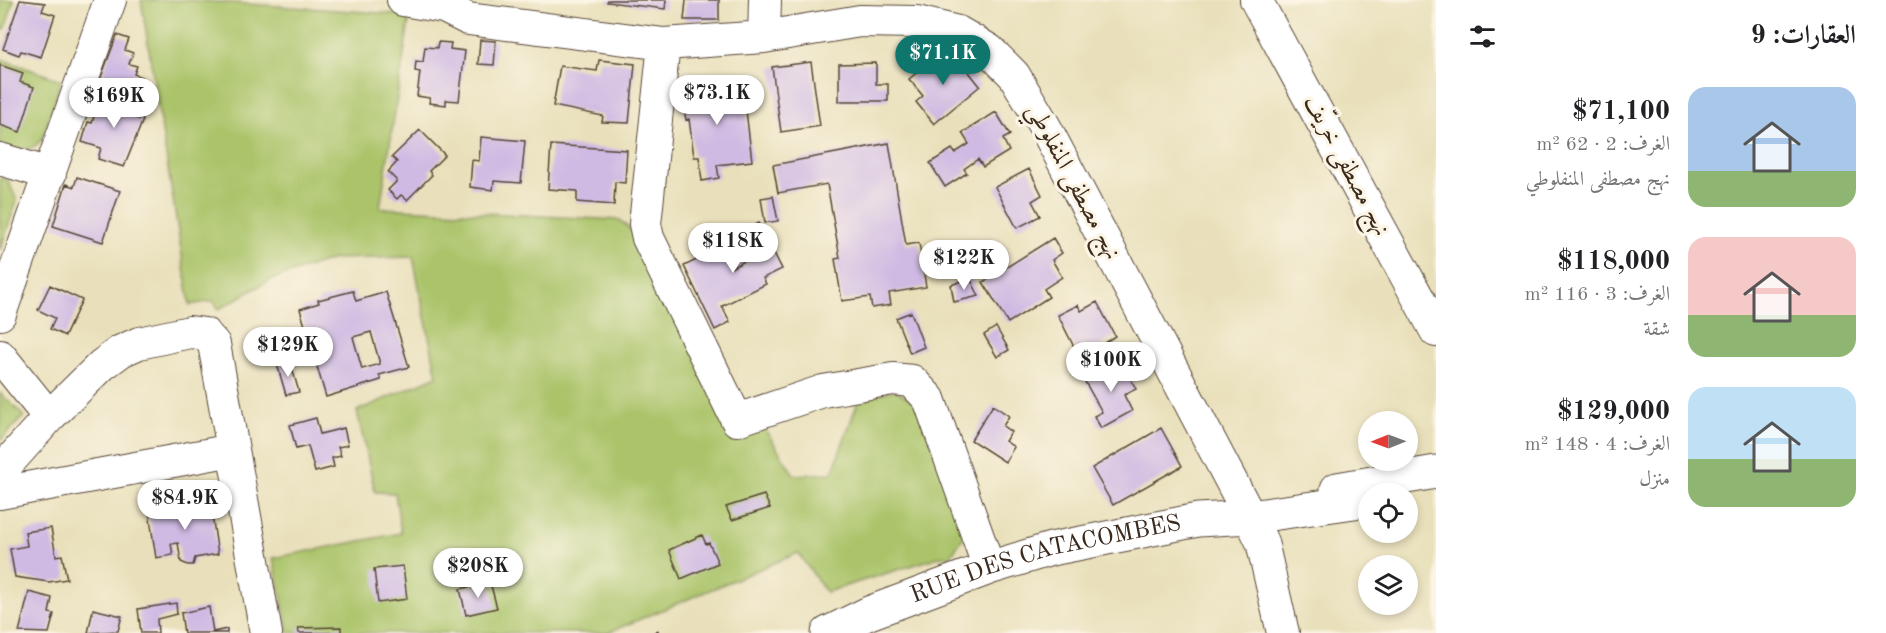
<!DOCTYPE html>
<html lang="ar">
<meta charset="utf-8">
<style>
:root{--surface:#fff;--page:#f2f2f2;--text:#202124;--muted:#757577;--accent:#0f766e}
body{margin:0;font-family:"Old Standard TT",Amiri,serif;background:var(--page);color:var(--text);direction:rtl;height:100vh;display:flex;flex-direction:column;font-size:22px;white-space:nowrap}
*{box-sizing:border-box;margin:0}
p{font-size:20px;color:var(--muted)}
.icon{flex:none;width:33px;height:33px;fill:none;stroke:currentColor;stroke-width:2;stroke-linecap:round;stroke-linejoin:round}
.map{position:relative;flex:1;overflow:hidden;direction:ltr}
.sheet{display:flex;flex-direction:column;background:var(--surface);width:450px}
.sheet>*{flex:none}
.needle{width:39px;rotate:269deg}
.controls{position:absolute;left:1358px;top:411px;display:grid;gap:12px}
.controls a{display:grid;place-items:center;width:60px;height:60px;border-radius:50%;background:var(--surface);box-shadow:0 3px 9px #0003;font-size:30px}
.price{position:absolute;translate:-50% -51px;padding:0 14px;border-radius:21px;background:#fff;color:#222;font-size:20px;line-height:39px;filter:drop-shadow(0 2px 3px #0008)}
.price::after{content:'';position:absolute;left:50%;top:36px;width:18px;height:14px;margin-left:-9px;background:inherit;clip-path:polygon(0 0,100% 0,50% 100%)}
.price.on{background:var(--accent);color:#fff}
ul{padding:0;list-style:none}
li{display:flex;align-items:center;gap:18px;height:150px;padding:0 30px}
li span{display:grid;place-items:center;flex:none;width:168px;height:120px;border-radius:18px;color:#555}
li>.icon{margin-inline-start:auto}
span .icon{width:72px;height:72px;fill:#fffc;stroke-width:1}
li b{font-size:26px}
h2{display:flex;justify-content:space-between;align-items:center;height:72px;padding:0 30px;font-size:26px}
main{display:flex;flex:1;min-height:0}
.map>svg:first-child{display:block}
.green{fill:#abc46a;stroke:#737744;stroke-width:1.5}
.building{fill:#cfbae3;fill-rule:evenodd}
.lines{fill:none;stroke-linecap:round;stroke-linejoin:round}
.minor-casing{stroke:#554536;stroke-width:34}
.major-casing{stroke:#554536;stroke-width:35}
.path{stroke:#554536;stroke-width:4;stroke-dasharray:4.5 4.5;stroke-linecap:butt}
.minor{stroke:#fff;stroke-width:32}
.major{stroke:#fff;stroke-width:33}
.labels{text-anchor:middle;dominant-baseline:central;stroke-width:6;stroke-linejoin:round;paint-order:stroke}
.street-label{font-size:24px;fill:#3b2a1e;stroke:#fcf5e5}
</style>
<main>
<section class="sheet">
<h2>العقارات: 9<svg class="icon" aria-label="filters" viewBox="0 0 24 24"><path d="M4 7h16M4 17h16"/><circle cx="9" cy="7" r="2"/><circle cx="15" cy="17" r="2"/></svg></h2>
<ul>
<li><span style="background:linear-gradient(#a9c7e8 70%,#8fb573 0)"><svg class="icon" aria-label="home" viewBox="0 0 24 24"><path d="M3 11l9-7 9 7M6 9v11h12V9"/></svg></span><div><b>$71,100</b><p>الغرف: 2 · 62 m²</p><p>نهج مصطفى المنفلوطي</p></div></li>
<li><span style="background:linear-gradient(#f6c9c9 65%,#8fb573 0)"><svg class="icon" aria-label="home" viewBox="0 0 24 24"><path d="M3 11l9-7 9 7M6 9v11h12V9"/></svg></span><div><b>$118,000</b><p>الغرف: 3 · 116 m²</p><p>شقة</p></div></li>
<li><span style="background:linear-gradient(#bfe0f5 60%,#8fb573 0)"><svg class="icon" aria-label="home" viewBox="0 0 24 24"><path d="M3 11l9-7 9 7M6 9v11h12V9"/></svg></span><div><b>$129,000</b><p>الغرف: 4 · 148 m²</p><p>منزل</p></div></li>
</ul>
</section>
<div class="map">
<svg width="1436" height="633" viewBox="0 0 1436 633">
<rect width="100%" height="100%" fill="#fcf5e5"/>
<filter id="ink" filterUnits="userSpaceOnUse"><feTurbulence type="fractalNoise" baseFrequency=".0167" numOctaves="2"/><feDisplacementMap in="SourceGraphic" scale="12" xChannelSelector="R" yChannelSelector="G"/><feConvolveMatrix kernelMatrix="1 2 1 2 8 2 1 2 1" color-interpolation-filters="sRGB"/></filter>
<filter id="wash" filterUnits="userSpaceOnUse"><feTurbulence type="fractalNoise" baseFrequency=".008" numOctaves="4" result="noise"/><feDisplacementMap in="SourceGraphic" scale="24" xChannelSelector="R" yChannelSelector="G"/><feGaussianBlur stdDeviation="1.35" result="paint"/><feColorMatrix in="noise" values="0 0 0 0 0 0 0 0 0 0 0 0 0 0 0 0 0 1.4 0 .05"/><feComposite in="paint" operator="in"/></filter>
<g filter="url(#wash)">
<rect width="100%" height="100%" fill="#e9e0bb"/>
<!-- green -->
<path class="green" d="M 0,0 L 14,0 L 5,29 L 0,27 Z
M 141,0 L 189,0 L 410,15 L 380,208 L 620,220 L 636,235 L 734,434 L 765,429 L 794,475 L 832,473 L 859,399 L 895,390 L 918,404 L 965,535 L 950,557 L 942,556 L 826,592 L 798,553 L 607,633 L 289,633 L 273,558 L 401,533 L 395,493 L 375,492 L 357,411 L 437,376 L 413,257 L 334,259 L 270,280 L 219,309 L 213,301 L 190,305 Z
M 0,59 L 61,80 L 42,139 C 31,154 16,150 0,145 Z
M 0,178 L 8,180 L 17,201 L 0,250 Z
M 0,393 L 24,416 L 0,441 Z"/>
<g id="blocks">
<!-- building -->
<path class="building" d="M 20,0 L 45,3 L 42,11 L 55,15 L 41,57 L 21,51 L 19,55 L 3,49 Z
M 608,0 L 666,0 L 665,9 L 607,2 Z
M 686,0 L 719,0 L 719,20 L 684,20 Z
M 117,35 L 129,39 L 125,50 L 133,53 L 129,64 L 137,66 L 134,74 L 142,77 L 136,94 L 100,80 Z
M 480,40 L 496,41 L 494,65 L 478,64 Z
M 438,42 L 451,43 L 450,49 L 465,51 L 459,101 L 446,100 L 446,105 L 429,103 L 430,98 L 417,96 L 420,72 L 415,71 L 416,61 L 423,62 L 425,47 L 437,48 Z
M 953,52 L 980,86 L 934,124 L 916,102 L 923,96 L 909,79 L 939,55 L 943,60 Z
M 599,60 L 635,64 L 629,123 L 602,122 L 603,116 L 553,106 L 560,66 L 597,71 Z
M 811,62 L 820,126 L 781,132 L 772,67 Z
M 876,63 L 876,84 L 888,84 L 888,101 L 839,101 L 839,64 Z
M 0,65 L 23,73 L 20,82 L 34,87 L 20,132 L 0,125 Z
M 714,78 L 715,82 L 732,80 L 736,103 L 745,102 L 752,161 L 717,165 L 719,178 L 702,181 L 699,157 L 694,157 L 689,119 L 686,120 L 683,102 L 691,101 L 689,82 Z
M 101,92 L 139,104 L 135,118 L 143,120 L 124,167 L 98,159 L 101,148 L 82,142 L 88,122 L 92,123 Z
M 996,112 L 1010,135 L 1003,139 L 1009,151 L 983,167 L 978,159 L 964,169 L 967,173 L 945,187 L 930,163 L 952,149 L 955,153 L 969,144 L 962,133 Z
M 420,130 L 445,155 L 429,171 L 432,175 L 407,200 L 401,195 L 397,199 L 388,190 L 397,181 L 388,172 L 397,162 L 392,157 Z
M 481,137 L 525,141 L 521,183 L 494,181 L 493,190 L 470,187 L 472,160 L 479,161 Z
M 889,143 L 906,245 L 919,243 L 926,287 L 889,293 L 891,305 L 872,308 L 870,297 L 842,301 L 835,259 L 840,258 L 827,184 L 778,193 L 773,165 Z
M 551,145 L 627,150 L 625,183 L 615,182 L 614,205 L 577,202 L 577,191 L 548,189 Z
M 1029,169 L 1042,195 L 1032,201 L 1040,216 L 1017,228 L 995,187 Z
M 77,177 L 120,191 L 103,242 L 53,226 L 66,184 L 74,187 Z
M 773,196 L 778,221 L 765,223 L 761,198 Z
M 759,223 L 782,269 L 763,278 L 766,284 L 722,306 L 730,322 L 715,330 L 684,266 L 721,248 L 731,268 L 745,261 L 733,236 Z
M 1053,238 L 1062,253 L 1052,260 L 1062,277 L 1044,289 L 1049,297 L 1008,323 L 983,282 Z
M 970,278 L 979,296 L 954,302 L 951,285 Z
M 50,285 L 82,300 L 65,336 L 50,329 L 55,318 L 38,310 Z
M 353,291 L 356,301 L 386,292 L 409,367 L 379,375 L 381,380 L 326,397 L 300,309 L 319,303 L 318,300 ZM 371,332 L 380,364 L 362,369 L 353,337 Z
M 1097,302 L 1115,336 L 1080,359 L 1058,315 L 1078,305 L 1081,311 Z
M 911,312 L 924,347 L 910,353 L 896,318 Z
M 996,327 L 1009,350 L 997,357 L 984,335 Z
M 290,361 L 299,392 L 286,395 L 277,364 Z
M 1122,362 L 1136,389 L 1124,395 L 1132,411 L 1101,428 L 1094,416 L 1102,412 L 1084,380 Z
M 993,405 L 1009,416 L 1003,426 L 1011,432 L 1005,441 L 1014,447 L 1005,462 L 971,440 Z
M 316,418 L 320,434 L 344,428 L 348,445 L 338,447 L 341,456 L 332,458 L 334,467 L 315,472 L 308,446 L 296,449 L 290,425 Z
M 1161,428 L 1182,466 L 1113,505 L 1092,468 Z
M 194,494 L 196,505 L 210,502 L 218,554 L 195,558 L 193,565 L 188,565 L 181,562 L 178,543 L 171,544 L 173,555 L 156,558 L 149,512 L 180,507 L 178,498 Z
M 764,495 L 770,508 L 732,520 L 726,507 Z
M 51,528 L 56,556 L 62,555 L 67,579 L 49,582 L 15,577 L 10,549 L 27,546 L 25,532 Z
M 702,535 L 706,544 L 709,543 L 718,563 L 681,579 L 669,550 Z
M 474,552 L 476,564 L 456,568 L 453,556 Z
M 403,566 L 407,599 L 378,603 L 374,569 Z
M 490,582 L 497,608 L 466,615 L 460,589 Z
M 29,592 L 52,598 L 49,613 L 54,614 L 49,633 L 19,632 Z
M 176,603 L 177,614 L 157,619 L 158,633 L 141,633 L 138,609 Z
M 209,607 L 213,632 L 227,629 L 227,633 L 184,633 L 181,613 Z
M 93,609 L 122,616 L 118,631 L 88,633 Z
M 341,627 L 341,633 L 299,633 L 298,628 Z"/>
</g>
</g>
<g filter="url(#ink)">
<use href="#blocks" fill-opacity="0" stroke="#554536" stroke-width="1.5"/>
<g class="lines">
<!-- minor casing -->
<g class="minor-casing">
<path id="minor" d="M 403,0 L 444,7 L 468,19 L 664,44 L 764,37 L 860,21 L 917,22 L 958,32 L 989,50 L 1014,75 L 1045,127 L 1250,517 L 1262,542 L 1283,633
M 1256,0 L 1436,331
M 764,37 L 765,0
M 664,44 L 645,224 L 648,238 L 737,420 L 823,391 L 893,379 L 912,381 L 929,399 L 989,568
M 0,159 L 50,174
M 0,314 L 110,0
M 0,356 L 49,417
M 0,472 L 49,417 L 102,365 L 121,351 L 139,343 L 190,332 L 205,334 L 214,344 L 266,633
M 0,493 L 233,450"/>
</g>
<!-- major casing -->
<g class="major-casing">
<g id="major">
<path d="M 1337,489 L 1436,472"/>
<path id="s1" d="M 828,633 L 869,613 L 989,568 L 1051,549 L 1198,520 L 1250,517 L 1368,500"/>
</g>
</g>
<!-- path -->
<path class="path" d="M 655,633 L 661,630"/>
<!-- minor -->
<use href="#minor" class="minor"/>
<!-- major -->
<use href="#major" class="major"/>
</g>
</g>
<g class="labels">
<!-- street labels -->
<g class="street-label">
<text transform="translate(1346 166) rotate(62)">نهج مصطفى خريّف</text>
<text transform="translate(1073 182) rotate(62)">نهج مصطفى المنفلوطي</text>
<text stroke="none"><textPath href="#s1" startOffset="231">RUE DES CATACOMBES</textPath></text>
</g>
</g>
</svg>
<div class="controls">
<a><svg class="needle" viewBox="-14 -14 28 28"><path d="M0-13l5 13h-10z" fill="#e53935"/><path d="M0 13l5-13h-10z" fill="#757577"/></svg></a>
<a><svg class="icon" aria-label="locate" viewBox="0 0 24 24"><circle cx="12" cy="12" r="6"/><path d="M12 2v4M12 18v4M2 12h4M18 12h4"/></svg></a>
<a><svg class="icon" aria-label="layers" viewBox="0 0 24 24"><path d="M12 4l9 5-9 5-9-5zM3 14l9 5 9-5"/></svg></a>
</div>
<b class="price on" style="left:943px;top:86px">$71.1K</b>
<b class="price" style="left:717px;top:126px">$73.1K</b>
<b class="price" style="left:114px;top:129px">$169K</b>
<b class="price" style="left:733px;top:274px">$118K</b>
<b class="price" style="left:964px;top:291px">$122K</b>
<b class="price" style="left:288px;top:378px">$129K</b>
<b class="price" style="left:1111px;top:393px">$100K</b>
<b class="price" style="left:185px;top:531px">$84.9K</b>
<b class="price" style="left:478px;top:599px">$208K</b>
</div>
</main>
